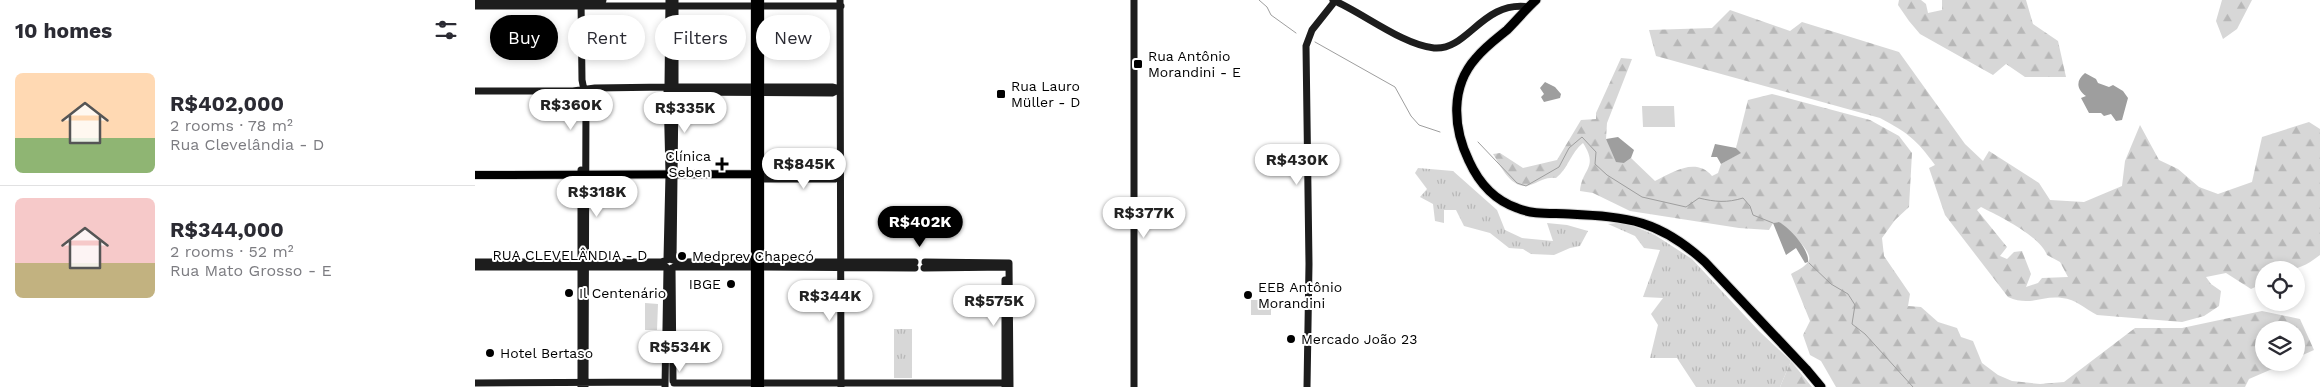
<!DOCTYPE html>
<meta charset="utf-8">
<style>
:root{--surface:#fff;--page:#f2f2f3;--text:#2b2b33;--muted:#7c7c81;--line:#e1e1e2;--accent:#000}
body{margin:0;font-family:"Work Sans",sans-serif;background:var(--page);color:var(--text);height:100vh;display:flex;flex-direction:column;font-size:19px;white-space:nowrap}
*{box-sizing:border-box;margin:0}
p{font-size:16px;color:var(--muted)}
.icon{flex:none;width:28px;height:28px;fill:none;stroke:currentColor;stroke-width:2;stroke-linecap:round;stroke-linejoin:round}
.map{position:relative;flex:1;overflow:hidden}
.drawer{display:flex;flex-direction:column;background:var(--surface);width:475px}
.drawer>*{flex:none}
.top-card{position:absolute;left:15px;top:15px;width:475px;height:45px;display:flex;gap:10px}
.controls{position:absolute;left:1780px;top:261px;display:grid;gap:10px}
.controls a{display:grid;place-items:center;width:50px;height:50px;border-radius:50%;background:var(--surface);box-shadow:0 2px 8px #0003;font-size:25px}
.price{position:absolute;translate:-50% -42px;padding:0 11px;border-radius:18px;background:#fff;color:#222;font-size:16px;line-height:32px;filter:drop-shadow(0 1px 2px #0008)}
.price::after{content:'';position:absolute;left:50%;top:30px;width:15px;height:11px;margin-left:-8px;background:inherit;clip-path:polygon(0 0,100% 0,50% 100%)}
.price.current{background:var(--accent);color:#fff}
ul{padding:0;list-style:none}
li{display:flex;align-items:center;gap:15px;height:125px;padding:0 15px}
li+li{border-top:1px solid var(--line)}
li span{display:grid;place-items:center;flex:none;width:140px;height:100px;border-radius:8px;color:#555}
li>.icon{margin-inline-start:auto}
span .icon{width:60px;height:60px;fill:#fffc;stroke-width:1}
li b{font-size:21px}
h2{display:flex;justify-content:space-between;align-items:center;height:60px;padding:0 15px;font-size:21px}
.chip{padding:0 18px;border-radius:22px;background:var(--surface);box-shadow:0 2px 8px #0003;font-size:18px;line-height:45px}
.chip.current{background:var(--accent);color:#fff}
main{display:flex;flex:1;min-height:0}
.map>svg:first-child{display:block}
.grass{fill:url(#grass-tufts)}
.forest{fill:url(#forest-firs);fill-rule:evenodd}
.pitch{fill:#d7d7d7}
.water{fill:#9e9e9e}
.lines{fill:none;stroke-linecap:round;stroke-linejoin:round}
.stream{stroke:#9e9e9e;stroke-width:1}
.primary-casing{stroke:#dbdbdb;stroke-width:10}
.highway-casing{stroke:#dbdbdb;stroke-width:11}
.secondary{stroke:#1d1d1d;stroke-width:7}
.primary{stroke:#000;stroke-width:8}
.highway{stroke:#000;stroke-width:9}
.poi-dot{fill:#000;stroke:#fff;stroke-width:2}
.labels{text-anchor:middle;dominant-baseline:central;stroke-width:4;stroke-linejoin:round;paint-order:stroke}
.poi-label{font-size:14px;fill:#000;stroke:#fff;text-anchor:start}
.street-label{font-size:14px;fill:#000;stroke:#fff}
</style>
<main>
<section class="drawer">
<h2>10 homes<svg class="icon" aria-label="filters" viewBox="0 0 24 24"><path d="M4 7h16M4 17h16"/><circle cx="9" cy="7" r="2"/><circle cx="15" cy="17" r="2"/></svg></h2>
<ul>
<li><span style="background:linear-gradient(#ffd9b3 65%,#8fb573 0)"><svg class="icon" aria-label="home" viewBox="0 0 24 24"><path d="M3 11l9-7 9 7M6 9v11h12V9"/></svg></span><div><b>R$402,000</b><p>2 rooms · 78 m²</p><p>Rua Clevelândia - D</p></div></li>
<li><span style="background:linear-gradient(#f6c9c9 65%,#c2b280 0)"><svg class="icon" aria-label="home" viewBox="0 0 24 24"><path d="M3 11l9-7 9 7M6 9v11h12V9"/></svg></span><div><b>R$344,000</b><p>2 rooms · 52 m²</p><p>Rua Mato Grosso - E</p></div></li>
</ul>
</section>
<div class="map">
<svg width="1845" height="387" viewBox="0 0 1845 387">
<defs>
<pattern id="grass-tufts" width="24" height="20" patternUnits="userSpaceOnUse" patternTransform="scale(1.25)"><rect width="24" height="20" fill="#d7d7d7"/><path d="M3 7l-1-3M5 7V3M7 7l1-3M15 17l-1-3M17 17v-4M19 17l1-3" fill="none" stroke="#b7b7b7"/></pattern>
<pattern id="forest-firs" width="22" height="20" patternUnits="userSpaceOnUse" patternTransform="scale(1.25)"><rect width="22" height="20" fill="#d7d7d7"/><path d="M5 1l3.5 6h-7zM16 11l3.5 6h-7z" fill="#b7b7b7"/></pattern>
</defs>
<rect width="100%" height="100%" fill="#fff"/>
<!-- grass -->
<path class="grass" d="M 943,168 L 978,171 L 1022,210 L 1030,230 L 1047,238 L 1078,241 L 1072,223 L 1092,225 L 1113,231 L 1105,246 L 1095,248 L 1079,255 L 1056,254 L 1048,249 L 1034,248 L 1015,233 L 989,226 L 981,210 L 969,210 L 969,223 L 960,221 L 958,204 L 945,197 L 952,189 L 940,173 Z
M 1149,222 L 1180,235 L 1217,259 L 1284,331 L 1316,361 L 1305,387 L 1221,387 L 1202,358 L 1175,358 L 1183,325 L 1176,314 L 1188,298 L 1168,297 L 1185,250 L 1169,248 L 1160,236 L 1133,224 Z
M 419,329 L 437,329 L 437,378 L 419,378 Z"/>
<!-- forest -->
<path class="forest" d="M 1424,0 L 1446,0 L 1451,4 L 1453,13 L 1467,10 L 1467,0 L 1551,0 L 1558,24 L 1583,41 L 1591,77 L 1550,77 L 1531,64 L 1518,75 L 1445,34 L 1434,21 L 1423,5 Z
M 1747,0 L 1777,0 L 1762,29 L 1748,39 L 1741,21 Z
M 1255,10 L 1315,31 L 1327,22 L 1424,52 L 1490,144 L 1508,161 L 1514,151 L 1564,183 L 1575,200 L 1609,202 L 1647,186 L 1650,161 L 1665,125 L 1684,160 L 1703,169 L 1724,187 L 1743,194 L 1777,182 L 1787,137 L 1834,122 L 1845,129 L 1845,255 C 1823,272 1816,270 1789,270 L 1789,283 L 1776,289 L 1751,273 L 1731,277 L 1736,284 L 1746,291 L 1744,306 L 1729,316 L 1707,322 L 1622,315 C 1610,309 1601,299 1587,298 C 1567,295 1555,307 1533,297 L 1470,215 L 1454,168 L 1460,165 C 1441,139 1433,133 1405,118 L 1181,56 L 1174,30 L 1237,28 ZM 1506,207 C 1524,216 1565,236 1572,255 L 1585,262 L 1593,277 L 1567,278 L 1563,283 L 1551,287 L 1556,274 L 1547,251 L 1539,252 L 1532,259 L 1525,256 L 1532,247 L 1502,210 Z
M 234,20 L 230,26 L 240,47 L 235,56 L 221,47 L 222,42 L 211,40 L 206,43 L 203,40 L 204,25 L 227,23 Z
M 1146,58 L 1157,59 L 1132,123 L 1131,139 L 1149,163 L 1156,158 L 1180,181 C 1198,172 1221,157 1237,176 L 1243,173 L 1246,164 L 1265,153 L 1261,148 L 1273,100 L 1297,94 L 1395,120 L 1424,136 L 1437,153 L 1434,207 L 1420,220 L 1407,238 L 1409,256 L 1435,294 L 1433,306 L 1446,307 L 1463,322 L 1482,328 L 1486,337 L 1498,341 L 1507,363 L 1523,375 L 1537,381 L 1565,384 L 1589,382 L 1660,328 L 1707,328 L 1787,311 L 1825,319 L 1839,350 L 1821,358 L 1821,330 L 1789,330 L 1789,362 L 1811,363 L 1774,379 L 1770,387 L 1361,387 L 1346,361 L 1335,355 L 1328,335 L 1335,321 L 1316,274 C 1321,271 1330,267 1333,262 C 1341,253 1311,228 1304,222 L 1298,223 L 1294,230 L 1264,228 L 1155,211 L 1118,193 L 1105,191 C 1107,168 1124,168 1108,143 C 1096,152 1093,169 1081,178 C 1071,177 1066,181 1058,184 C 1038,193 1027,168 1018,154 L 1025,153 L 1048,168 L 1082,160 L 1106,120 L 1121,119 L 1121,113 Z
M 1316,361 L 1337,387 L 1305,387 Z"/>
<!-- pitch -->
<path class="pitch" d="M 1167,106 L 1199,106 L 1200,127 L 1168,127 Z
M 776,300 L 796,300 L 796,315 L 776,315 Z
M 170,303 L 183,304 L 182,330 L 170,330 Z"/>
<!-- water -->
<path class="water" d="M 1610,73 L 1621,79 L 1623,83 L 1634,87 L 1638,85 L 1648,91 L 1653,98 L 1647,120 L 1641,121 L 1636,114 L 1629,116 L 1626,113 L 1614,113 L 1606,98 L 1611,96 C 1601,89 1601,80 1610,73 Z
M 1070,82 L 1080,87 L 1086,94 L 1085,98 L 1069,102 L 1066,97 L 1069,94 L 1065,88 Z
M 1143,137 L 1159,150 L 1156,158 L 1149,163 L 1141,162 L 1131,139 Z
M 1240,144 L 1261,148 L 1266,153 L 1246,164 L 1242,157 L 1236,157 Z
M 1304,222 C 1315,228 1335,250 1333,262 L 1330,263 L 1321,248 L 1311,255 L 1298,223 Z"/>
<g class="lines">
<!-- stream -->
<path class="stream" d="M 784,0 L 792,7 L 796,15 L 821,33
M 840,42 L 920,87 L 936,116 L 944,125 L 965,132
M 1003,142 L 1042,183 L 1051,186 L 1084,167 L 1094,148 L 1107,137 L 1121,152 L 1120,164 L 1132,175 L 1167,197 L 1211,207 L 1224,198 C 1240,202 1252,203 1268,198 L 1275,206 L 1278,215 L 1298,223
M 1334,263 L 1356,284 L 1373,294 L 1380,305 L 1377,324 L 1390,334 L 1438,387"/>
<!-- primary casing -->
<g class="primary-casing">
<path id="primary" d="M 0,175 L 283,174
M 280,387 L 280,0
M 285,387 L 285,0"/>
</g>
<!-- highway casing -->
<g class="highway-casing">
<path id="highway" d="M 1061,0 C 1051,9 1042,20 1032,30 C 1021,39 1010,47 1001,58 C 975,87 978,128 994,161 C 1004,183 1019,200 1042,208 C 1058,215 1077,213 1094,214 C 1154,217 1184,220 1230,262 L 1331,369 L 1346,387"/>
</g>
<!-- secondary -->
<path class="secondary" d="M 0,0 L 128,0
M 106,0 L 107,80 L 111,100 L 110,387
M 365,0 L 366,387
M 659,0 L 659,387
M 858,0 C 888,13 928,45 959,48 C 993,51 1007,0 1054,7
M 0,6 L 366,6
M 193,86 L 194,0
M 200,86 L 200,0
M 201,87 L 357,87 L 365,89
M 0,91 L 98,91 L 120,88 L 193,87
M 201,92 L 357,93 L 365,89
M 285,174 L 365,176
M 285,179 L 360,179 L 365,176
M 192,259 L 194,174 L 192,90 L 193,86 L 201,87 L 200,93 L 193,93
M 198,260 L 200,93
M 0,262 L 186,262 L 195,259 L 206,262 L 279,261
M 285,262 L 440,262
M 450,262 L 534,263 L 535,387
M 0,267 L 191,267
M 199,267 L 279,267
M 285,267 L 440,268
M 197,268 L 198,381
M 449,268 L 534,267
M 0,383 L 190,382
M 199,383 L 535,383
M 106,387 L 106,170
M 190,387 L 192,268
M 530,387 L 530,280
M 832,387 L 834,264 L 831,46 L 837,30 L 860,1"/>
<!-- primary -->
<use href="#primary" class="primary"/>
<!-- highway -->
<use href="#highway" class="highway"/>
</g>
<!-- markers -->
<g class="poi-dot">
<rect x="658" y="59" width="10" height="10" rx="2.5"/>
<rect x="521" y="89" width="10" height="10" rx="2.5"/>
<path d="M244.5 156.5h5v5h5v5h-5v5h-5v-5h-5v-5h5z"/>
<circle cx="207" cy="256" r="5"/>
<circle cx="256" cy="284" r="5"/>
<circle cx="94" cy="293" r="5"/>
<circle cx="773" cy="295" r="5"/>
<circle cx="816" cy="339" r="5"/>
<circle cx="15" cy="353" r="5"/>
</g>
<g class="labels">
<!-- poi labels -->
<g class="poi-label">
<text x="673" y="56">Rua Antônio<tspan x="673" dy="16">Morandini - E</tspan></text>
<text x="536" y="86">Rua Lauro<tspan x="536" dy="16">Müller - D</tspan></text>
<text x="236" y="156" text-anchor="end">Clínica<tspan x="236" dy="16">Seben</tspan></text>
<text x="217" y="256">Medprev Chapecó</text>
<text x="246" y="284" text-anchor="end">IBGE</text>
<text x="783" y="287">EEB Antônio<tspan x="783" dy="16">Morandini</tspan></text>
<text x="104" y="293">Il Centenário</text>
<text x="826" y="339">Mercado João 23</text>
<text x="25" y="353">Hotel Bertaso</text>
</g>
<!-- street labels -->
<g class="street-label">
<text x="95" y="255">RUA CLEVELÂNDIA - D</text>
</g>
</g>
</svg>
<div class="controls">
<a><svg class="icon" aria-label="locate" viewBox="0 0 24 24"><circle cx="12" cy="12" r="6"/><path d="M12 2v4M12 18v4M2 12h4M18 12h4"/></svg></a>
<a><svg class="icon" aria-label="layers" viewBox="0 0 24 24"><path d="M12 4l9 5-9 5-9-5zM3 14l9 5 9-5"/></svg></a>
</div>
<b class="price" style="left:96px;top:131px">R$360K</b>
<b class="price" style="left:210px;top:134px">R$335K</b>
<b class="price" style="left:822px;top:186px">R$430K</b>
<b class="price" style="left:329px;top:190px">R$845K</b>
<b class="price" style="left:122px;top:218px">R$318K</b>
<b class="price" style="left:669px;top:239px">R$377K</b>
<b class="price current" style="left:445px;top:248px">R$402K</b>
<b class="price" style="left:355px;top:322px">R$344K</b>
<b class="price" style="left:519px;top:327px">R$575K</b>
<b class="price" style="left:205px;top:373px">R$534K</b>
<div class="top-card">
<a class="chip current">Buy</a>
<a class="chip">Rent</a>
<a class="chip">Filters</a>
<a class="chip">New</a>
</div>
</div>
</main>
